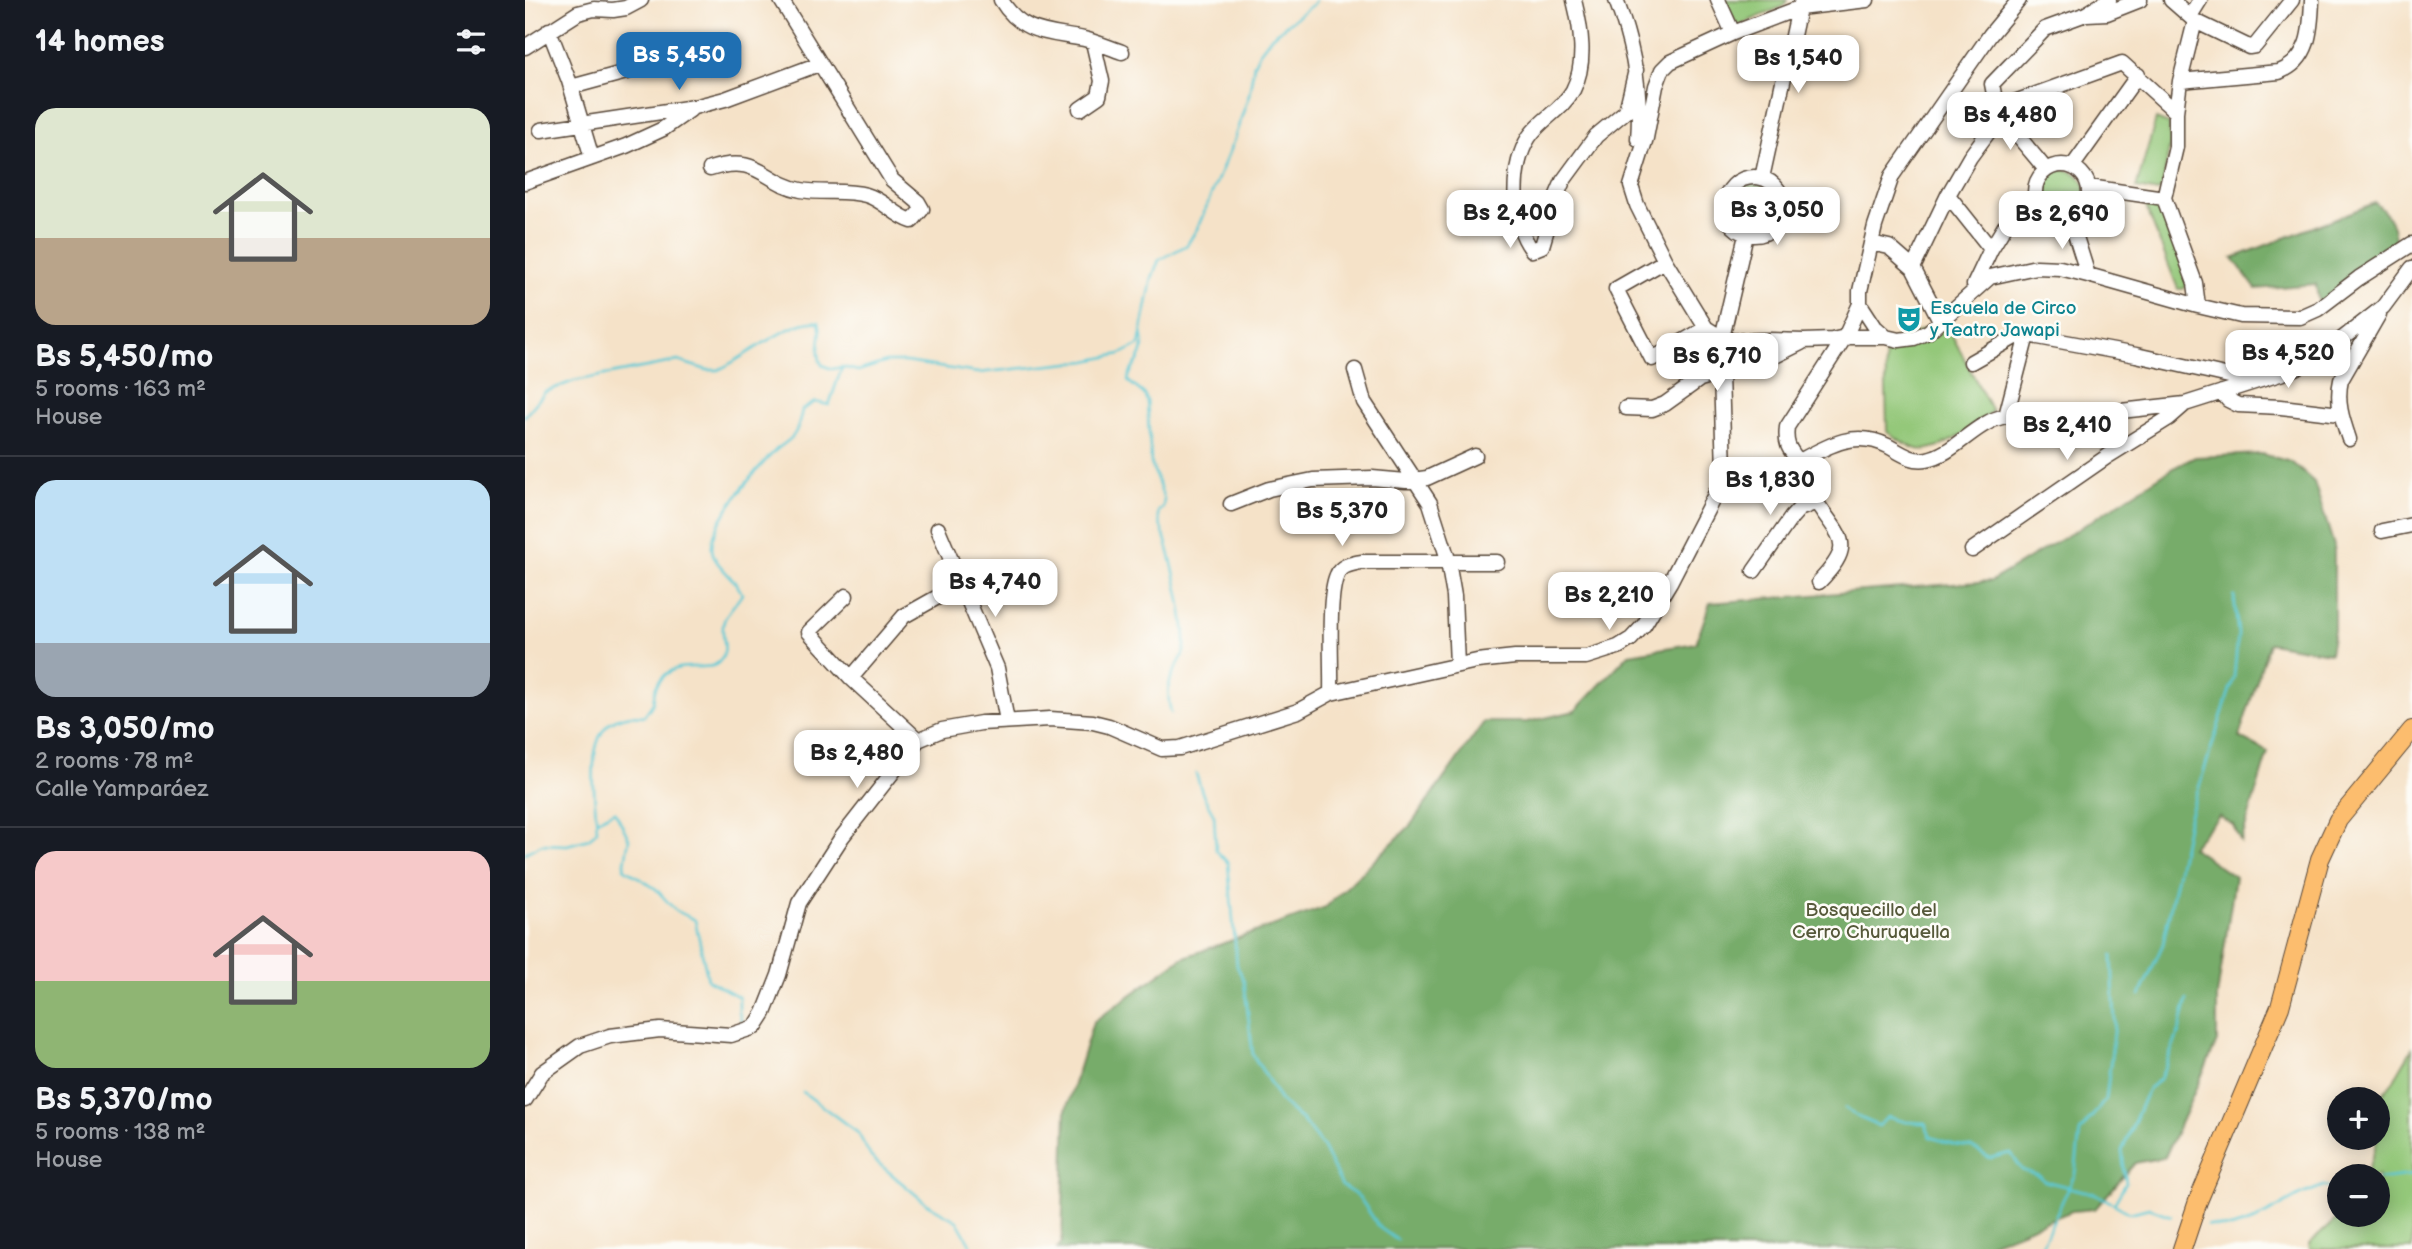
<!DOCTYPE html>
<meta charset="utf-8">
<style>
:root{--surface:#171b24;--page:#20242c;--text:#f1f3f6;--muted:#9ea1a6;--line:#363941;--accent:#1f6fb2}
body{margin:0;font-family:"Balsamiq Sans",sans-serif;background:var(--page);color:var(--text);height:100vh;display:flex;flex-direction:column;font-size:26px;white-space:nowrap}
*{box-sizing:border-box;margin:0}
p{font-size:23px;color:var(--muted)}
.icon{flex:none;width:38px;height:38px;fill:none;stroke:currentColor;stroke-width:2;stroke-linecap:round;stroke-linejoin:round}
.map{position:relative;flex:1;overflow:hidden}
.sheet{display:flex;flex-direction:column;background:var(--surface);width:525px}
.sheet>*{flex:none}
.controls{position:absolute;left:1802px;top:1087px;display:grid;gap:14px}
.controls a{display:grid;place-items:center;width:63px;height:63px;border-radius:50%;background:var(--surface);box-shadow:0 4px 18px #0003;font-size:35px}
.price{position:absolute;translate:-50% -60px;padding:0 16px;border-radius:14px;background:#fff;color:#222;font-size:23px;line-height:46px;filter:drop-shadow(0 2px 4px #0008)}
.price::after{content:'';position:absolute;left:50%;top:42px;width:21px;height:16px;margin-left:-10px;background:inherit;clip-path:polygon(0 0,100% 0,50% 100%)}
.price.active{background:var(--accent);color:#fff}
ul{padding:0;list-style:none}
li{display:grid;align-content:center;gap:14px;height:371px;padding:0 35px}
li+li{border-top:2px solid var(--line)}
li span{display:grid;place-items:center;height:217px;border-radius:21px;color:#555}
li>.icon{margin-inline-start:auto}
span .icon{width:126px;height:126px;fill:#fffc;stroke-width:1}
li b{font-size:30px}
h2{display:flex;justify-content:space-between;align-items:center;height:84px;padding:0 35px;font-size:30px}
main{display:flex;flex:1;min-height:0}
.map>svg:first-child{display:block}
.green{fill:#94c87a;stroke:#68794c;stroke-width:2}
.forest{fill:#77ac6a;stroke:#596b44;stroke-width:2}
.lines{fill:none;stroke-linecap:round;stroke-linejoin:round}
.stream{stroke:#5dc9d5;stroke-width:2.5}
.minor-casing{stroke:#574638;stroke-width:17}
.major-casing{stroke:#574638;stroke-width:20}
.minor{stroke:#fff;stroke-width:14}
.major{stroke:#fcbd6e;stroke-width:18}
.labels{text-anchor:middle;dominant-baseline:central;stroke-width:5;stroke-linejoin:round;paint-order:stroke}
.culture-label{font-size:19px;fill:#0d838f;stroke:#fdfcf7;text-anchor:start}
.park-label{font-size:19px;fill:#56593a;stroke:#fdfcf7}
</style>
<main>
<section class="sheet">
<h2>14 homes<svg class="icon" aria-label="filters" viewBox="0 0 24 24"><path d="M4 7h16M4 17h16"/><circle cx="9" cy="7" r="2"/><circle cx="15" cy="17" r="2"/></svg></h2>
<ul>
<li><span style="background:linear-gradient(#dfe7d0 60%,#b9a48a 0)"><svg class="icon" aria-label="home" viewBox="0 0 24 24"><path d="M3 11l9-7 9 7M6 9v11h12V9"/></svg></span><div><b>Bs 5,450/mo</b><p>5 rooms · 163 m²</p><p>House</p></div></li>
<li><span style="background:linear-gradient(#bfe0f5 75%,#9aa5b1 0)"><svg class="icon" aria-label="home" viewBox="0 0 24 24"><path d="M3 11l9-7 9 7M6 9v11h12V9"/></svg></span><div><b>Bs 3,050/mo</b><p>2 rooms · 78 m²</p><p>Calle Yamparáez</p></div></li>
<li><span style="background:linear-gradient(#f6c9c9 60%,#8fb573 0)"><svg class="icon" aria-label="home" viewBox="0 0 24 24"><path d="M3 11l9-7 9 7M6 9v11h12V9"/></svg></span><div><b>Bs 5,370/mo</b><p>5 rooms · 138 m²</p><p>House</p></div></li>
</ul>
</section>
<div class="map">
<svg width="1887" height="1249" viewBox="0 0 1887 1249">
<rect width="100%" height="100%" fill="#fdfcf7"/>
<filter id="ink" filterUnits="userSpaceOnUse"><feTurbulence type="fractalNoise" baseFrequency=".0143" numOctaves="2"/><feDisplacementMap in="SourceGraphic" scale="14" xChannelSelector="R" yChannelSelector="G"/><feConvolveMatrix kernelMatrix="1 2 1 2 8 2 1 2 1" color-interpolation-filters="sRGB"/></filter>
<filter id="wash" filterUnits="userSpaceOnUse"><feTurbulence type="fractalNoise" baseFrequency=".00686" numOctaves="4" result="noise"/><feDisplacementMap in="SourceGraphic" scale="28" xChannelSelector="R" yChannelSelector="G"/><feGaussianBlur stdDeviation="1.57" result="paint"/><feColorMatrix in="noise" values="0 0 0 0 0 0 0 0 0 0 0 0 0 0 0 0 0 1.4 0 .05"/><feComposite in="paint" operator="in"/></filter>
<g filter="url(#wash)">
<rect width="100%" height="100%" fill="#f5e2c8"/>
<!-- green -->
<path class="green" d="M 1199,0 L 1262,0 L 1259,6 L 1212,26 Z
M 1631,119 L 1644,124 L 1645,143 L 1637,188 L 1633,192 L 1611,188 Z
M1515 193a23 23 0 1 1 46 0a23 23 0 1 1-46 0Z
M1205 206a24 24 0 1 1 48 0a24 24 0 1 1-48 0Z
M 1618,199 L 1636,202 L 1665,281 L 1658,289 L 1653,289 Z
M 1420,322 L 1467,411 C 1453,425 1414,454 1392,449 C 1383,447 1371,437 1362,432 L 1360,343 Z
M 1214,349 L 1246,350 L 1242,354 L 1217,362 L 1213,355 Z
M 1887,1049 L 1887,1249 L 1785,1249 L 1784,1244 L 1816,1215 L 1853,1214 L 1853,1176 L 1841,1176 L 1853,1138 L 1853,1100 L 1869,1080 Z"/>
<!-- forest -->
<path class="forest" d="M 1850,203 C 1866,216 1871,228 1870,249 L 1794,306 L 1791,284 L 1731,289 L 1708,258 Z
M 1737,454 L 1766,462 L 1789,482 L 1809,546 L 1809,629 L 1805,653 L 1744,643 L 1714,737 L 1743,752 L 1716,842 L 1708,825 L 1694,816 L 1666,847 L 1710,877 L 1692,996 L 1692,1042 L 1640,1157 L 1610,1163 L 1570,1209 L 1547,1211 L 1451,1249 L 532,1249 L 537,1242 L 541,1110 L 568,1022 L 657,958 L 801,907 L 885,826 L 959,722 L 1002,722 L 1050,711 L 1104,654 L 1171,643 L 1185,603 L 1466,581 L 1555,528 L 1646,469 L 1670,457 Z"/>
<g class="lines">
<!-- stream -->
<path class="stream" d="M 617,332 C 623,361 605,363 603,381 L 619,394 L 622,401 L 626,463 L 639,499 L 638,507 L 633,512 C 633,522 637,529 640,538 C 648,564 661,620 660,646 C 659,658 652,665 647,676 C 642,687 643,701 646,713
M 0,416 L 20,392 L 49,381 L 153,361 L 182,370 L 193,370 C 221,358 266,318 294,322 C 299,337 289,350 297,365 L 307,369 L 317,367 L 333,371 L 361,362 L 381,362 L 453,373 L 562,361 L 596,354 L 614,345 L 627,278 L 634,260 L 662,245 L 673,227 L 708,142 L 724,95 L 729,64 L 734,53 L 747,36 L 788,4 L 790,0
M 671,774 L 678,795 L 689,815 L 691,850 L 703,863 L 712,966 L 719,981 L 728,1055 L 757,1103 L 777,1120 L 797,1146 L 817,1186 L 834,1197 L 855,1228 L 872,1240
M 72,820 L 90,811 L 104,839 L 99,868 L 131,889 L 150,910 L 170,920 L 183,980 L 214,997 L 214,1012 L 218,1027
M 0,853 L 17,844 L 42,845 L 64,839 L 72,830 C 70,788 53,707 119,716 C 122,711 127,706 128,702 C 130,691 129,686 138,677 C 156,658 182,674 194,662 C 206,649 194,635 199,621 C 202,611 212,603 217,594 C 211,577 189,567 187,549 C 185,523 233,467 252,449 C 257,445 264,441 268,436 C 274,429 275,418 277,410 L 290,402 L 304,405 L 317,367
M 1615,995 L 1638,944 L 1663,821 L 1709,677 L 1713,634 L 1709,596
M 278,1092 L 333,1133 L 346,1157 L 402,1204 L 432,1221 L 448,1249
M 1320,1108 L 1333,1117 L 1354,1126 L 1362,1117 L 1381,1122 L 1400,1123 L 1406,1137 L 1430,1145 L 1446,1147 L 1465,1158 L 1486,1153 L 1497,1170 L 1514,1176 L 1520,1181 L 1571,1194 L 1605,1213 L 1624,1208 L 1646,1216
M 1853,1179 L 1887,1175
M 1589,1204 L 1601,1183 L 1597,1151 L 1623,1089 L 1635,1079 L 1654,1032 L 1662,1000
M 1682,1225 L 1706,1228 L 1731,1220 L 1775,1195 L 1799,1186 L 1809,1189 L 1815,1187
M 1515,1249 L 1550,1174 L 1555,1132 L 1581,1099 L 1590,1024 L 1587,956"/>
</g>
</g>
<g filter="url(#ink)">
<g class="lines">
<!-- minor casing -->
<g class="minor-casing">
<path id="minor" d="M 476,0 C 497,35 525,32 559,39 C 572,42 585,48 597,52
M 1049,0 C 1056,28 1062,63 1048,90 C 1037,110 1016,119 1004,137 C 985,167 986,223 1007,250 L 1017,246 L 1032,195 L 1038,181 L 1071,136 L 1101,111 L 1111,70
M 1091,0 C 1108,45 1117,91 1113,139
M 1193,0 L 1208,33
M 1342,0 L 1274,8 L 1208,33 L 1145,62 L 1137,70 L 1131,86 L 1121,138 L 1106,186 L 1112,205 L 1140,261 L 1181,328 L 1197,338 L 1209,341 L 1244,340 L 1279,341 L 1307,340 L 1320,337 L 1361,337
M 1494,0 L 1465,35 L 1367,176 L 1350,226 L 1335,291 L 1335,304 L 1350,327 L 1361,337 L 1374,340 L 1389,338 L 1403,332 L 1465,277 L 1511,267 L 1535,268 L 1563,275 L 1673,306 L 1716,316 L 1775,317 L 1793,309 L 1834,278 L 1887,244
M 1646,0 L 1670,21 L 1724,47 L 1730,46 L 1767,0
M 1562,14 L 1582,13 L 1615,0
M 1665,16 L 1675,0
M 1670,21 L 1655,81 L 1651,112 L 1651,147 L 1639,198 L 1670,283 L 1673,306
M 24,30 L 44,81 L 67,158
M 0,47 L 53,13 L 69,9 L 88,10 L 101,8 L 116,0
M 1655,81 L 1754,72 C 1785,60 1786,29 1787,0
M 46,87 L 105,71
M 555,109 L 574,96 L 577,81 L 568,42
M 16,130 L 169,107 L 200,99 L 294,64
M1510 192a27 27 0 1 1 54 0a27 27 0 1 1-54 0Z
M 1547,167 L 1613,75
M 185,169 C 233,153 239,183 276,190 C 298,194 320,189 341,195 C 359,200 370,216 387,221 L 397,209 L 393,202 L 367,180 L 256,0
M 1521,170 C 1502,145 1471,117 1467,84 L 1520,29 L 1561,14 L 1584,0
M1200 206a29 29 0 1 1 58 0a29 29 0 1 1-58 0Z
M 1237,178 L 1274,8 L 1277,2
M 0,182 L 101,146 L 138,129 L 165,110
M 1564,187 L 1639,198
M 1423,195 L 1466,249
M 1545,218 L 1563,275
M 1346,243 L 1364,247 L 1388,268 L 1416,322
M 1140,261 L 1091,289 L 1127,359 L 1181,328
M 1388,268 L 1423,195 L 1445,157 L 1484,104 L 1597,63 L 1651,112
M 1449,285 L 1466,249 L 1480,226 L 1511,200
M 1446,362 L 1490,337 L 1502,335 L 1611,355 L 1713,378 L 1731,379
M 830,370 L 839,402 L 905,503 L 922,556 L 929,596 L 932,665
M 1697,392 L 1703,400 L 1713,405 L 1756,407 L 1815,414
M 1101,408 L 1127,409 L 1140,404 L 1175,379 L 1240,361 L 1276,343
M 1481,416 L 1502,335
M 1824,439 C 1817,419 1811,401 1816,380 L 1854,314
M 1273,462 C 1302,446 1330,429 1363,446 C 1376,453 1387,462 1402,459 C 1430,454 1449,422 1481,416 L 1568,414 L 1660,404 L 1758,373 L 1782,363 L 1804,349 L 1858,307 L 1887,268
M 706,504 L 744,489 L 788,480 L 847,478 L 881,481 L 902,478 L 950,456
M 413,529 L 472,668 L 482,721
M 1857,531 L 1887,525
M 1447,550 L 1583,456 L 1644,418 L 1660,404
M 1229,571 L 1266,518 L 1274,509 L 1292,502
M 1294,582 C 1332,542 1315,539 1290,500 C 1284,491 1284,479 1279,470 C 1269,452 1259,450 1262,427 L 1320,337 L 1335,304
M 321,596 L 284,632 L 326,678 L 393,740
M 326,678 L 379,616 L 436,584
M 806,693 C 807,666 802,597 812,575 C 816,565 827,564 836,562 L 972,562
M 0,1100 L 17,1073 L 55,1046 L 85,1036 L 135,1030 L 206,1035 L 230,1027 L 239,1013 L 254,975 L 274,903 L 317,837 L 393,740 L 417,730 L 456,723 L 525,719 L 568,722 L 584,726 L 637,749 L 655,748 L 773,711 L 806,693 L 952,661 L 990,657 L 1061,657 L 1093,647 L 1106,639 L 1119,625 L 1145,582 L 1195,485 L 1199,471 L 1196,374 L 1197,338 L 1221,235"/>
</g>
<!-- major casing -->
<g class="major-casing">
<path id="major" d="M 1657,1249 L 1673,1201 L 1755,1007 L 1795,859 L 1813,820 L 1887,730"/>
</g>
<!-- minor -->
<use href="#minor" class="minor"/>
<!-- major -->
<use href="#major" class="major"/>
</g>
</g>
<!-- icons -->
<defs>
<g id="theatre-bare" transform="scale(2.1)"><path d="M-5-5.5Q0-4 5-5.5V0Q5 5 0 6Q-5 5-5 0ZM-3.3-2.5H-1v1.5H-3.3ZM1-2.5H3.3v1.5H1ZM-2.8 1Q0 5.5 2.8 1Z" fill="#0f9aa8" stroke="#fdfcf7" stroke-width="2.5" paint-order="stroke"/></g>
</defs>
<g fill-rule="evenodd">
<use href="#theatre-bare" x="1384" y="319"/>
</g>
<g class="labels">
<!-- culture labels -->
<g class="culture-label">
<text x="1405" y="308">Escuela de Circo<tspan x="1405" dy="22">y Teatro Jawapi</tspan></text>
</g>
<!-- park labels -->
<g class="park-label">
<text x="1346" y="910">Bosquecillo del<tspan x="1346" dy="22">Cerro Churuquella</tspan></text>
</g>
</g>
</svg>
<div class="controls">
<a>+</a>
<a>−</a>
</div>
<b class="price active" style="left:154px;top:92px">Bs 5,450</b>
<b class="price" style="left:1273px;top:95px">Bs 1,540</b>
<b class="price" style="left:1485px;top:152px">Bs 4,480</b>
<b class="price" style="left:1252px;top:247px">Bs 3,050</b>
<b class="price" style="left:985px;top:250px">Bs 2,400</b>
<b class="price" style="left:1537px;top:251px">Bs 2,690</b>
<b class="price" style="left:1763px;top:390px">Bs 4,520</b>
<b class="price" style="left:1192px;top:393px">Bs 6,710</b>
<b class="price" style="left:1542px;top:462px">Bs 2,410</b>
<b class="price" style="left:1245px;top:517px">Bs 1,830</b>
<b class="price" style="left:817px;top:548px">Bs 5,370</b>
<b class="price" style="left:470px;top:619px">Bs 4,740</b>
<b class="price" style="left:1084px;top:632px">Bs 2,210</b>
<b class="price" style="left:332px;top:790px">Bs 2,480</b>
</div>
</main>
